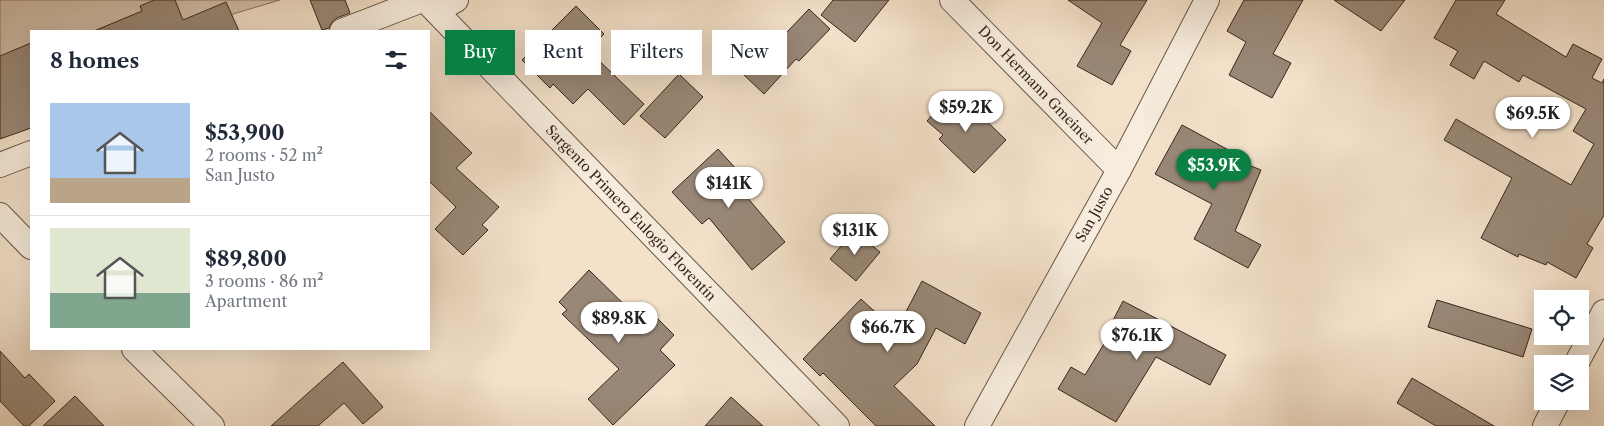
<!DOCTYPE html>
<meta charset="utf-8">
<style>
:root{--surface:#fff;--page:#f6f6f7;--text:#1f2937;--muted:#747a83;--line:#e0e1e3;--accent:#0b8043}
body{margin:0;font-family:"Libre Caslon Text",serif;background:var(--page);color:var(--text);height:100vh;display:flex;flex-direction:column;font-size:19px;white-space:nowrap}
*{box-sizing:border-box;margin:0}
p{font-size:16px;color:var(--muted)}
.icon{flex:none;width:28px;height:28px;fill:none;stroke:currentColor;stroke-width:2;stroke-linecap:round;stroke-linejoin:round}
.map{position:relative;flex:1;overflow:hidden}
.panel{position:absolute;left:30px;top:30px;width:400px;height:320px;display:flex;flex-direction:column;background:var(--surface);border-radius:0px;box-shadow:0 5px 20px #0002}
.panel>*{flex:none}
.top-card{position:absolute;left:445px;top:30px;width:475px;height:45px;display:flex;gap:10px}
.buttons{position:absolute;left:1534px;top:290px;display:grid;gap:10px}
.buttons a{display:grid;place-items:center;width:55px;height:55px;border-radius:0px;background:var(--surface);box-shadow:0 5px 20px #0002;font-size:25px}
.price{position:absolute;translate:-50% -42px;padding:0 11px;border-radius:18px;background:#fff;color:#222;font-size:16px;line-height:32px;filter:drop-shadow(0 1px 2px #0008)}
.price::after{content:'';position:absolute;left:50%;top:30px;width:15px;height:11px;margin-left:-8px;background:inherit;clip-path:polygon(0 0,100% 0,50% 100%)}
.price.on{background:var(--accent);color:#fff}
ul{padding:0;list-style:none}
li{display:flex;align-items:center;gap:15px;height:125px;padding:0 20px}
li+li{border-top:1px solid var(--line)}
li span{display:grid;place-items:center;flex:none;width:140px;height:100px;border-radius:0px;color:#555}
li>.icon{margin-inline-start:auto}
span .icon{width:60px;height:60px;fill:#fffc;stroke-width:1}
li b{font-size:21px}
h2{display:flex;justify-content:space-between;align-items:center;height:60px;padding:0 20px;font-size:21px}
.pill{padding:0 18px;border-radius:0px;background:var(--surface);box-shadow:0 5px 20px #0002;font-size:18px;line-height:45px}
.pill.on{background:var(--accent);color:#fff}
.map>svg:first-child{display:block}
.green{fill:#d3c1ad;stroke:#857465}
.building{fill:#987;stroke:#37271d}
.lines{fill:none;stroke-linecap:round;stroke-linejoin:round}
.street-casing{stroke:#665648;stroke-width:26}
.street{stroke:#f7ecdd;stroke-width:24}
.labels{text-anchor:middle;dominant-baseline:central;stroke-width:4;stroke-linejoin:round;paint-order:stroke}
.street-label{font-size:14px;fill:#37271d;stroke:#f7ecdd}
</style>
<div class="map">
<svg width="1604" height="426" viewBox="0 0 1604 426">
<rect width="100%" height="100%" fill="#f3e1ca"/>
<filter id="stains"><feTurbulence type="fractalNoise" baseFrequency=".004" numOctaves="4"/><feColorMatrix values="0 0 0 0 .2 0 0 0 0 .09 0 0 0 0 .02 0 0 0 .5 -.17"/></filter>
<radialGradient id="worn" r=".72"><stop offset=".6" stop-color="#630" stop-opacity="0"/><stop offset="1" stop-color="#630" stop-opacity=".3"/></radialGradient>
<!-- green -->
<path class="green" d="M 0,0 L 280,0 L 176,31 L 31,31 L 31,75 L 0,84 Z"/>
<!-- building -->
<path class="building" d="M 154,0 L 175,0 L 183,20 L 226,2 L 239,31 L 94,31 L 142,11 L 140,6 Z
M 310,0 L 345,0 L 350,13 L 337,18 L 332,22 L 329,28 L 322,30 Z
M 833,0 L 889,0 L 855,42 L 821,15 Z
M 1068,0 L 1147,0 L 1120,45 L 1131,51 L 1112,85 L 1077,66 L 1102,23 Z
M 1244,0 L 1303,0 L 1273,54 L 1291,63 L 1272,98 L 1229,75 L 1246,42 L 1227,31 Z
M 1334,0 L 1405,0 L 1381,31 Z
M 1456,0 L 1505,0 L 1496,14 L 1566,57 L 1573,44 L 1602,59 L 1592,78 L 1602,83 L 1604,79 L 1604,215 L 1587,244 L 1593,248 L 1576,278 L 1547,262 L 1546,265 L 1519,254 L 1518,257 L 1481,238 L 1512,178 L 1444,140 L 1456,119 L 1571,185 L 1594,144 L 1573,131 L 1586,109 L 1523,75 L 1519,82 L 1484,61 L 1474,79 L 1450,65 L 1458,51 L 1434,38 Z
M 576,6 L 604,34 L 588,50 L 644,104 L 624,125 L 588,89 L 573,104 L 553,84 L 550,88 L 522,60 Z
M 809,9 L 830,29 L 799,61 L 796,59 L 764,94 L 744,75 L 763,55 L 764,56 Z
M 31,43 L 31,128 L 0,139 L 0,56 Z
M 679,74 L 703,97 L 665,138 L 640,116 Z
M 951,93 L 968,109 L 971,106 L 1006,140 L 974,173 L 939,139 L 943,135 L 927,121 Z
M 429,111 L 472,153 L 456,168 L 499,207 L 482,225 L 488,230 L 463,255 L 435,229 L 456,207 L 429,181 Z
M 1182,125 L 1236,154 L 1234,159 L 1261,170 L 1235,231 L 1261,245 L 1248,268 L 1194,239 L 1212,204 L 1155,174 Z
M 718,149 L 748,182 L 740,189 L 785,242 L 752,270 L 709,218 L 702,224 L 672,192 Z
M 854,231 L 880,252 L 856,281 L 830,259 Z
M 589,270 L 639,319 L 648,309 L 674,335 L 660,350 L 675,365 L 613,425 L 588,399 L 619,369 L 562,314 L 567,310 L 559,302 Z
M 922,281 L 981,313 L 965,344 L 936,328 L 917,364 L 894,386 L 935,426 L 876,426 L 823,373 L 820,376 L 803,359 L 861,299 L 896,331 Z
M 1437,300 L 1532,329 L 1523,357 L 1428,327 Z
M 1123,301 L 1226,355 L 1210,385 L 1156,357 L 1116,422 L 1058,389 L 1071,367 L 1085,375 L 1110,334 L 1107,332 Z
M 0,351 L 25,378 L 29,374 L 55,401 L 29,426 L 24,426 L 0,401 Z
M 343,362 L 383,407 L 363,424 L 344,403 L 318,426 L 271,426 Z
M 1412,378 L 1494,426 L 1436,426 L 1397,403 Z
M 75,396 L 104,426 L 43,426 Z
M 731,397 L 763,426 L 705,426 Z"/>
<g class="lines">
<!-- street casing -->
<g class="street-casing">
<path id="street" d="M 425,0 L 837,426
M 952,0 L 1119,170
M 436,11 L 456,0
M 342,31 L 422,0
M 0,165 L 31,153
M 0,215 L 31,247
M 134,349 L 212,426
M 1576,364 L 1604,312
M 977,426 L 1119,170 L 1207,0
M 1545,426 L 1558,401"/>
</g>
<!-- street -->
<use href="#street" class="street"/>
</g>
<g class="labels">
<!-- street labels -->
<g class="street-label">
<text transform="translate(1036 85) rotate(46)">Don Hermann Gmeiner</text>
<text transform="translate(631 213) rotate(46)">Sargento Primero Eulogio Florentín</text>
<text transform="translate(1094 214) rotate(-61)">San Justo</text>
</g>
</g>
<rect width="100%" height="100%" filter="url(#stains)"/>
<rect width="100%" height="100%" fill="url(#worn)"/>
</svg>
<div class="buttons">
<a><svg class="icon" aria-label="locate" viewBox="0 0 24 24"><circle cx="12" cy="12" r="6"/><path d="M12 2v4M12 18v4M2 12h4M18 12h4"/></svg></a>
<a><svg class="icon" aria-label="layers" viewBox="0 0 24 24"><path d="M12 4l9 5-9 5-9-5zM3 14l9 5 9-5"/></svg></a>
</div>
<b class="price" style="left:966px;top:133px">$59.2K</b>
<b class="price" style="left:1533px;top:139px">$69.5K</b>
<b class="price on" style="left:1214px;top:191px">$53.9K</b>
<b class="price" style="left:729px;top:209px">$141K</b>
<b class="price" style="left:855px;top:256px">$131K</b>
<b class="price" style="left:619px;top:344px">$89.8K</b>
<b class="price" style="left:888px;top:353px">$66.7K</b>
<b class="price" style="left:1137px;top:361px">$76.1K</b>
<div class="top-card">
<a class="pill on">Buy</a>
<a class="pill">Rent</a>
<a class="pill">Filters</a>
<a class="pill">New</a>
</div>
<section class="panel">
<h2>8 homes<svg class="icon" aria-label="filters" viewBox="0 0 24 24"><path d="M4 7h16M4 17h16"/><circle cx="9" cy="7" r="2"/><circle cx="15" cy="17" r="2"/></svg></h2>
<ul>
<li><span style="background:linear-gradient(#a9c7e8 75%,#b9a48a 0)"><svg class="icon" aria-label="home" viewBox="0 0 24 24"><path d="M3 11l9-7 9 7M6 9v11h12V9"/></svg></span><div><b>$53,900</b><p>2 rooms · 52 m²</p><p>San Justo</p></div></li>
<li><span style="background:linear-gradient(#dfe7d0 65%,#7fa58c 0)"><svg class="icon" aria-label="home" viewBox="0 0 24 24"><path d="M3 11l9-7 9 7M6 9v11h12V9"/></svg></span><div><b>$89,800</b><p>3 rooms · 86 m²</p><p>Apartment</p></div></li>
</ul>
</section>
</div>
